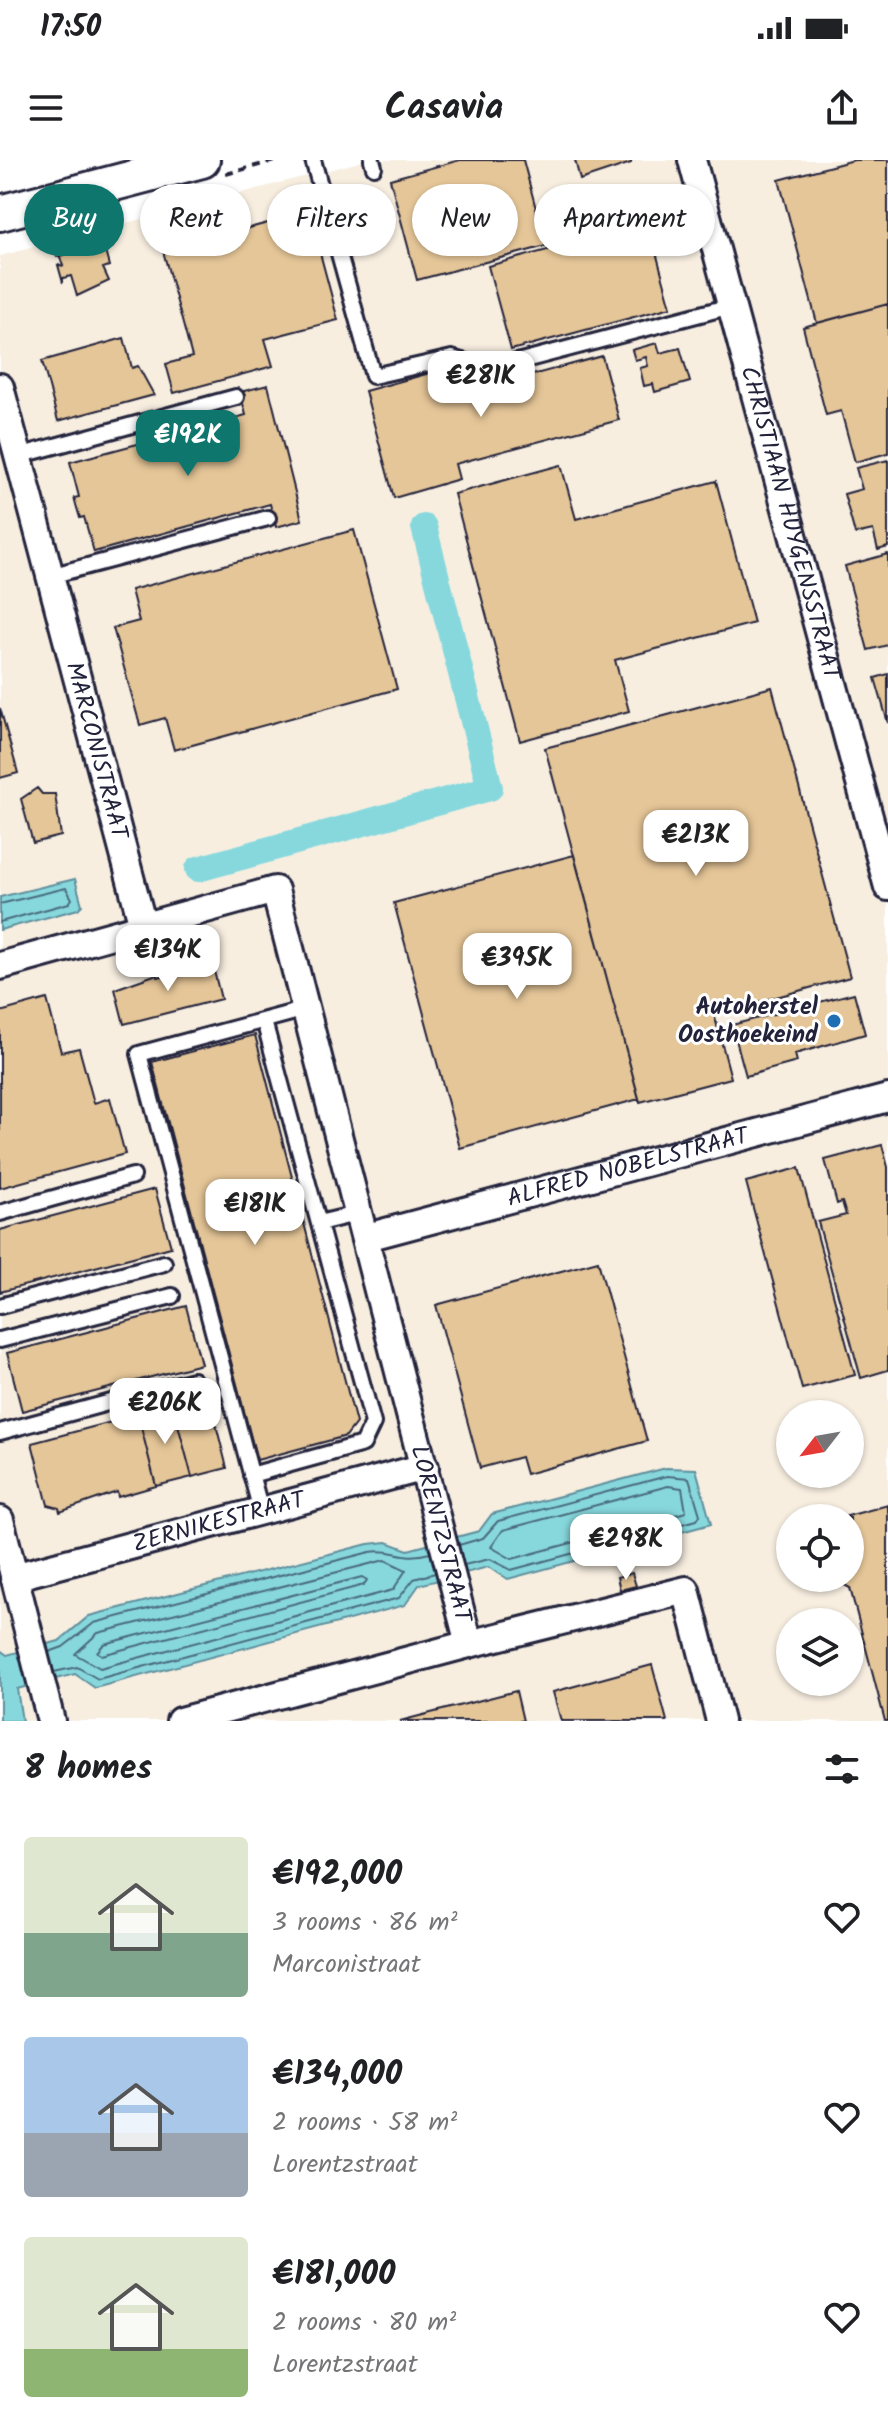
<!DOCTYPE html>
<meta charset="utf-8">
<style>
:root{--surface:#fff;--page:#f6f6f6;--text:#202124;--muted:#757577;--accent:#0f766e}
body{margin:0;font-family:Kalam,sans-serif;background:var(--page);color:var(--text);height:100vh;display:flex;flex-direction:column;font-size:30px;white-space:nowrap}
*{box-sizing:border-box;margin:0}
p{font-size:26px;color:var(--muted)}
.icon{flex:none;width:44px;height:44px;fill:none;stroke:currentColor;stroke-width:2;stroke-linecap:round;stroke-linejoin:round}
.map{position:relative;height:1561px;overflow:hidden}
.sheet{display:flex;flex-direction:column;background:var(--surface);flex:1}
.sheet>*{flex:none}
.top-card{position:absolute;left:24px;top:24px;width:840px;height:72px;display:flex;gap:16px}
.needle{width:52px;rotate:239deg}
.buttons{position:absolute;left:776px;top:1240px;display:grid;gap:16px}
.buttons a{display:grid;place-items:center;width:88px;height:88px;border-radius:50%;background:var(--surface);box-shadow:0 2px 6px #0004;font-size:40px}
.price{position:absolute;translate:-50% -68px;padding:0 18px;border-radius:16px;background:#fff;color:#222;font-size:26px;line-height:52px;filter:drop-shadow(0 2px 4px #0008)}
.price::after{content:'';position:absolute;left:50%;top:48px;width:24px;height:18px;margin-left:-12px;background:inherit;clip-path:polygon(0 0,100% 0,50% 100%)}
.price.selected{background:var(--accent);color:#fff}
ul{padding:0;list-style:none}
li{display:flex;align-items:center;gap:24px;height:200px;padding:0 24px}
li span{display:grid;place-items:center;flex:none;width:224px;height:160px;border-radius:8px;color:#555}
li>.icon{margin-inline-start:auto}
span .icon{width:96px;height:96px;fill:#fffc;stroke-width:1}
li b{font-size:34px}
h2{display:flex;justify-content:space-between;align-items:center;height:96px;padding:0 24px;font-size:34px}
.chip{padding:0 28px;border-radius:36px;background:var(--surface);box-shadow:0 2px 6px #0004;font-size:28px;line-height:72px}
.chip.selected{background:var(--accent);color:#fff}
.status{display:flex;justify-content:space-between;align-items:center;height:56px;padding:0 40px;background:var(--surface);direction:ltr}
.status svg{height:22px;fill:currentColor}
header{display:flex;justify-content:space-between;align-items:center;height:104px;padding:0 24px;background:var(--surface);font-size:36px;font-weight:800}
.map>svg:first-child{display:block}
.built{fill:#f7eee0;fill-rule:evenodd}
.water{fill:#87d8dd;stroke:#5f8f9c;stroke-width:2}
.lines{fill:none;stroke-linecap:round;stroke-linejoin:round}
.shore{stroke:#4a6b7c;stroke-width:2}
.canal{stroke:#87d8dd;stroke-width:26}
.building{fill:#e5c698;stroke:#22223b;stroke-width:2}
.service-casing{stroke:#22223b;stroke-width:20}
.minor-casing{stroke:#22223b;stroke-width:32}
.tertiary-casing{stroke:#22223b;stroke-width:40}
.path{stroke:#22223b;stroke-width:4;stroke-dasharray:8 6;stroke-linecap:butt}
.service{stroke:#fff;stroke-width:14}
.minor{stroke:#fff;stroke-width:26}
.tertiary{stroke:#fff;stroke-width:34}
.poi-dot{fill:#1f6fb2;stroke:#fff;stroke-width:3}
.labels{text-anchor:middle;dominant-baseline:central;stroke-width:6;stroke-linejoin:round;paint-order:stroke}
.street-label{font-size:24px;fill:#22223b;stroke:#fff}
.poi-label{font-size:24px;font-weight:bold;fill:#22223b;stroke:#fff;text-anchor:end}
</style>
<div class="status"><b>17:50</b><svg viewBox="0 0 49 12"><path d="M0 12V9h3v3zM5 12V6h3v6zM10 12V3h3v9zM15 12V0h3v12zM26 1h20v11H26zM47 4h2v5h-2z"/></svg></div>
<header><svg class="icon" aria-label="menu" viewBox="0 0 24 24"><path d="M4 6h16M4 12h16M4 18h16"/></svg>Casavia<svg class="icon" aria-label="share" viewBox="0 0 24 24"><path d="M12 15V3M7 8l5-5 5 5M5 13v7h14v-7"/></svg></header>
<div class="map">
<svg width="888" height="1561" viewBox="0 0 888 1561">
<rect width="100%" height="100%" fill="#fff"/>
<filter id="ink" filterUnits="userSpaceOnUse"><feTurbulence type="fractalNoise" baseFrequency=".0125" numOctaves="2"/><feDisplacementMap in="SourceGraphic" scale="16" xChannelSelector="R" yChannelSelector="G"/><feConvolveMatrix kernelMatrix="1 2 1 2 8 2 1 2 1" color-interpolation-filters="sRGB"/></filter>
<g filter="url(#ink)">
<!-- built -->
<path class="built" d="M 367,0 L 888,0 L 888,1561 L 0,1561 L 0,96 ZM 790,1254 L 850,1254 L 850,1314 L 790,1314 ZM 790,1358 L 850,1358 L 850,1418 L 790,1418 ZM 790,1462 L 850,1462 L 850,1522 L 790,1522 Z"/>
<!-- water -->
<path class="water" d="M 75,719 L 82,745 L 78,749 L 0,770 L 0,737 Z
M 666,1308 L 696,1309 L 711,1364 L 508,1419 L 488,1407 L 419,1425 L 405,1445 L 95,1528 L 75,1514 L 17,1529 L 22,1561 L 0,1561 L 0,1490 L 7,1495 L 59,1481 L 89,1456 L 368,1384 L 387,1382 L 408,1390 L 479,1371 L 492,1354 Z"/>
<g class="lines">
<!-- shore -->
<path class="shore" d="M 0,744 L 66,728 L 72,739 L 69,743 L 0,762
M 668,1326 L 682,1328 L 686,1352 L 512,1399 L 491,1387 L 503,1370 Z
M 459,1385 L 483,1378 L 498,1361 L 667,1316 L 689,1318 L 700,1355 L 697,1360 L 511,1410 L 490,1399 L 464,1405
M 385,1400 L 406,1410 L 393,1430 L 100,1508 L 75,1494 L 98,1473 Z
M 362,1417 L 367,1420 L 364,1425 L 102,1495 L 97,1492 L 104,1484 Z
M 49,1492 L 63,1487 L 94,1463 L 370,1392 C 396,1388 400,1401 430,1393
M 54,1512 L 77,1507 L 98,1519 L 399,1438 L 414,1419 L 435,1413"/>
<!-- canal -->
<path class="canal" d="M 198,709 L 490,628 L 424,367"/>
</g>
<!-- building -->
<path class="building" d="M 460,0 L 523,0 L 546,86 L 417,120 L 390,19 Z
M 575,0 L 631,0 L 631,3 L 580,20 Z
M 854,0 L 888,0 L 888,144 L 817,163 L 779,20 Z
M 611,42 L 617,66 L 596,72 L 589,48 Z
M 309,52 L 338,160 L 265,179 L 273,206 L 174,233 L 166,204 L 192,197 L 163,91 Z
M 648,63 L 671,147 L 511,190 L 488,106 Z
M 103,84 L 109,106 L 103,108 L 109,121 L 77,136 L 71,116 L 63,118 L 63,123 L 58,105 L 63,106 L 60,97 L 56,97 Z
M 888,144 L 888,293 L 855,302 L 841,251 L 826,255 L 803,167 Z
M 124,178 L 132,208 L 138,206 L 154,235 L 58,261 L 42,201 Z
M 657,183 L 660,193 L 680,188 L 690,222 L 655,232 L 653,224 L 644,226 L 640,208 L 648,206 L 646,197 L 635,200 L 632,190 Z
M 602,196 L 619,260 L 455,304 L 459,319 L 394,338 L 365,231 L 448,208 L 455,236 Z
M 268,225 L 302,360 L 276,367 L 270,344 L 94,392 L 84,357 L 80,358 L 74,338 L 79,337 L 70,302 L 246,255 L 240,232 Z
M 888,300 L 888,387 L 878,390 L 873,370 L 855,374 L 844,334 L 862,329 L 856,308 Z
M 561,305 L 576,359 L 716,321 L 754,463 L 615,500 L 629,551 L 520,581 L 454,334 Z
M 354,370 L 397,529 L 174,590 L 165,558 L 140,565 L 113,468 L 139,461 L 131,430 Z
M 888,394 L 888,485 L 868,490 L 845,406 Z
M 888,514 L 888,563 L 875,518 Z
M 772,527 L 850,817 L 714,854 L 731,918 L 640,942 L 545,588 Z
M 0,548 L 18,613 L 0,618 Z
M 37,628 L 42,634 L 55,634 L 61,676 L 33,683 L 21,639 Z
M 574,695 L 639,939 L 460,988 L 394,743 Z
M 212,803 L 221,839 L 124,864 L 115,829 L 157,814 L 158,817 Z
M 854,833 L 865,874 L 795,894 L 797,902 L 746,916 L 732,865 Z
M 47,839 L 61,892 L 79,888 L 94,943 L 110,938 L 125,994 L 0,1028 L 0,852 Z
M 255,875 L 356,1263 L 346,1276 L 257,1300 L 152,902 Z
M 882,985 L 888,1007 L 888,1210 L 861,1218 L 818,1062 L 846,1055 L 842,1042 L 837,1044 L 825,1000 Z
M 799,1008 L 855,1215 L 802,1229 L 746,1022 Z
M 155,1029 L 171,1087 L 0,1132 L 0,1070 Z
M 598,1101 L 647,1281 L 526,1314 L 521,1297 L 480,1308 L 436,1145 Z
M 186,1146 L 201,1204 L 22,1251 L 7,1193 Z
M 209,1237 L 227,1308 L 192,1317 L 173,1246 Z
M 173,1246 L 192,1317 L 156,1326 L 138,1255 Z
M 138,1255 L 156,1326 L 118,1337 L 117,1332 L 111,1334 L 60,1352 L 59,1348 L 48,1345 L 32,1283 Z
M 888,1345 L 888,1561 L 885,1561 L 850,1428 L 837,1421 L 825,1423 L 824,1418 L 850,1418 L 850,1358 L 840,1358 Z
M 632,1413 L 636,1426 L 620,1430 L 617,1417 Z
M 652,1505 L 667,1561 L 561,1561 L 553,1532 Z
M 516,1531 L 523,1561 L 400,1561 Z"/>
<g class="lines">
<!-- service casing -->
<g class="service-casing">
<path id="service" d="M 313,0 L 373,216 L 452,198 L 490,209 L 731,146
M 372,0 L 374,7
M 18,296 L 236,237
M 50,416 L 268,358
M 0,1053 L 133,1016
M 319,1063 L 360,1053
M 0,1146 L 164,1103
M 0,1180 L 172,1136
M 0,1272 L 193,1220
M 251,1315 L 363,1284 L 373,1263 L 264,861
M 261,1351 L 139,894 L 306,849"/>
</g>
<!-- minor casing -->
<g class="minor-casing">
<g id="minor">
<path id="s1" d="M 692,0 L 888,727"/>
<path id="s2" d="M 0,227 L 143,766"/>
<path id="s3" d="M 0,806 L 275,730 L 469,1484 L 686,1430 L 720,1561"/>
<path id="s4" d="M 367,1077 L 888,938"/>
<path d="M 0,1360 L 51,1561"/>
<path id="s5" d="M 14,1417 L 425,1307"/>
<path d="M 180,1561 L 469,1484"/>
</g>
</g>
<!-- tertiary casing -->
<g class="tertiary-casing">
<path id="tertiary" d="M 0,53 L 202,0"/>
</g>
<!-- path -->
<path class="path" d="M 226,14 L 278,0"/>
<!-- service -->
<use href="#service" class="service"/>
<!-- minor -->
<use href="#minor" class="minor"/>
<!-- tertiary -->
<use href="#tertiary" class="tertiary"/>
</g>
</g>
<!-- markers -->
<circle class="poi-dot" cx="834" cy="861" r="8"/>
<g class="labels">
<!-- street labels -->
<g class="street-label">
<text stroke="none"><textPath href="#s1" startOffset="376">CHRISTIAAN HUYGENSSTRAAT</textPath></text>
<text stroke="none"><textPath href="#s2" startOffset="376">MARCONISTRAAT</textPath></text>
<text stroke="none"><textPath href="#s4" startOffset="270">ALFRED NOBELSTRAAT</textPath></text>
<text stroke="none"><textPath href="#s5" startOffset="212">ZERNIKESTRAAT</textPath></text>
<text stroke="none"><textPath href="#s3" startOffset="950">LORENTZSTRAAT</textPath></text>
</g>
<!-- poi labels -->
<g class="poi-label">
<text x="818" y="847">Autoherstel<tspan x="818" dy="28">Oosthoekeind</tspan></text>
</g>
</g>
</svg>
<div class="buttons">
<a><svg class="needle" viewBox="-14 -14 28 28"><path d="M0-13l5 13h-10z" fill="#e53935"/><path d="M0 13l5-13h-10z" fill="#757577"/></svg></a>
<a><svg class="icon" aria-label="locate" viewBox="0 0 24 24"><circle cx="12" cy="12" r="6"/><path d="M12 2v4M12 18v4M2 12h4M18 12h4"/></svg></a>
<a><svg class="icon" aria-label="layers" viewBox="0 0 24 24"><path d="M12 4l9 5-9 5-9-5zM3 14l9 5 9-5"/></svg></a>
</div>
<b class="price" style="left:481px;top:259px">€281K</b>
<b class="price selected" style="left:188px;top:318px">€192K</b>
<b class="price" style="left:696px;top:718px">€213K</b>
<b class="price" style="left:168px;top:833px">€134K</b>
<b class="price" style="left:517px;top:841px">€395K</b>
<b class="price" style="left:255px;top:1087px">€181K</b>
<b class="price" style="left:165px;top:1286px">€206K</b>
<b class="price" style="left:626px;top:1422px">€298K</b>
<div class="top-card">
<a class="chip selected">Buy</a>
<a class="chip">Rent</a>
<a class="chip">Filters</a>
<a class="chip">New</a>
<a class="chip">Apartment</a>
</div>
</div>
<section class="sheet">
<h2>8 homes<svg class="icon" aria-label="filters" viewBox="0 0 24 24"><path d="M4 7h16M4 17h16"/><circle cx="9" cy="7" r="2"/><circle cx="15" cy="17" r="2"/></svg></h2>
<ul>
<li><span style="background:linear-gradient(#dfe7d0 60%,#7fa58c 0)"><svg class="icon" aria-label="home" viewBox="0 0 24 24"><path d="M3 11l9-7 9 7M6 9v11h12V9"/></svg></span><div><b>€192,000</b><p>3 rooms · 86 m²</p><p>Marconistraat</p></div><svg class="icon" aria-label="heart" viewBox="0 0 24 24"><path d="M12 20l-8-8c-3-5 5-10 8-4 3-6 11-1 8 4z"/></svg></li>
<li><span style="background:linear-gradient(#a9c7e8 60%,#9aa5b1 0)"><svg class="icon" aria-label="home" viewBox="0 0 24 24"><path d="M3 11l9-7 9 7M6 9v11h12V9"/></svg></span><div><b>€134,000</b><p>2 rooms · 58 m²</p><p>Lorentzstraat</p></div><svg class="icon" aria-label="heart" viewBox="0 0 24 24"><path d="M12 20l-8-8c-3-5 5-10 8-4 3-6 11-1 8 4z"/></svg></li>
<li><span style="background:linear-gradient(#dfe7d0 70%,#8fb573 0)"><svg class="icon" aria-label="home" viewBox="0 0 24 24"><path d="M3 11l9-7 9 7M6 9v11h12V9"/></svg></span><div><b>€181,000</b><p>2 rooms · 80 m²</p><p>Lorentzstraat</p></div><svg class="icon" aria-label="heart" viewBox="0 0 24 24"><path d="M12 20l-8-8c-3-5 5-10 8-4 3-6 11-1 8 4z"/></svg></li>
</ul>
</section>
